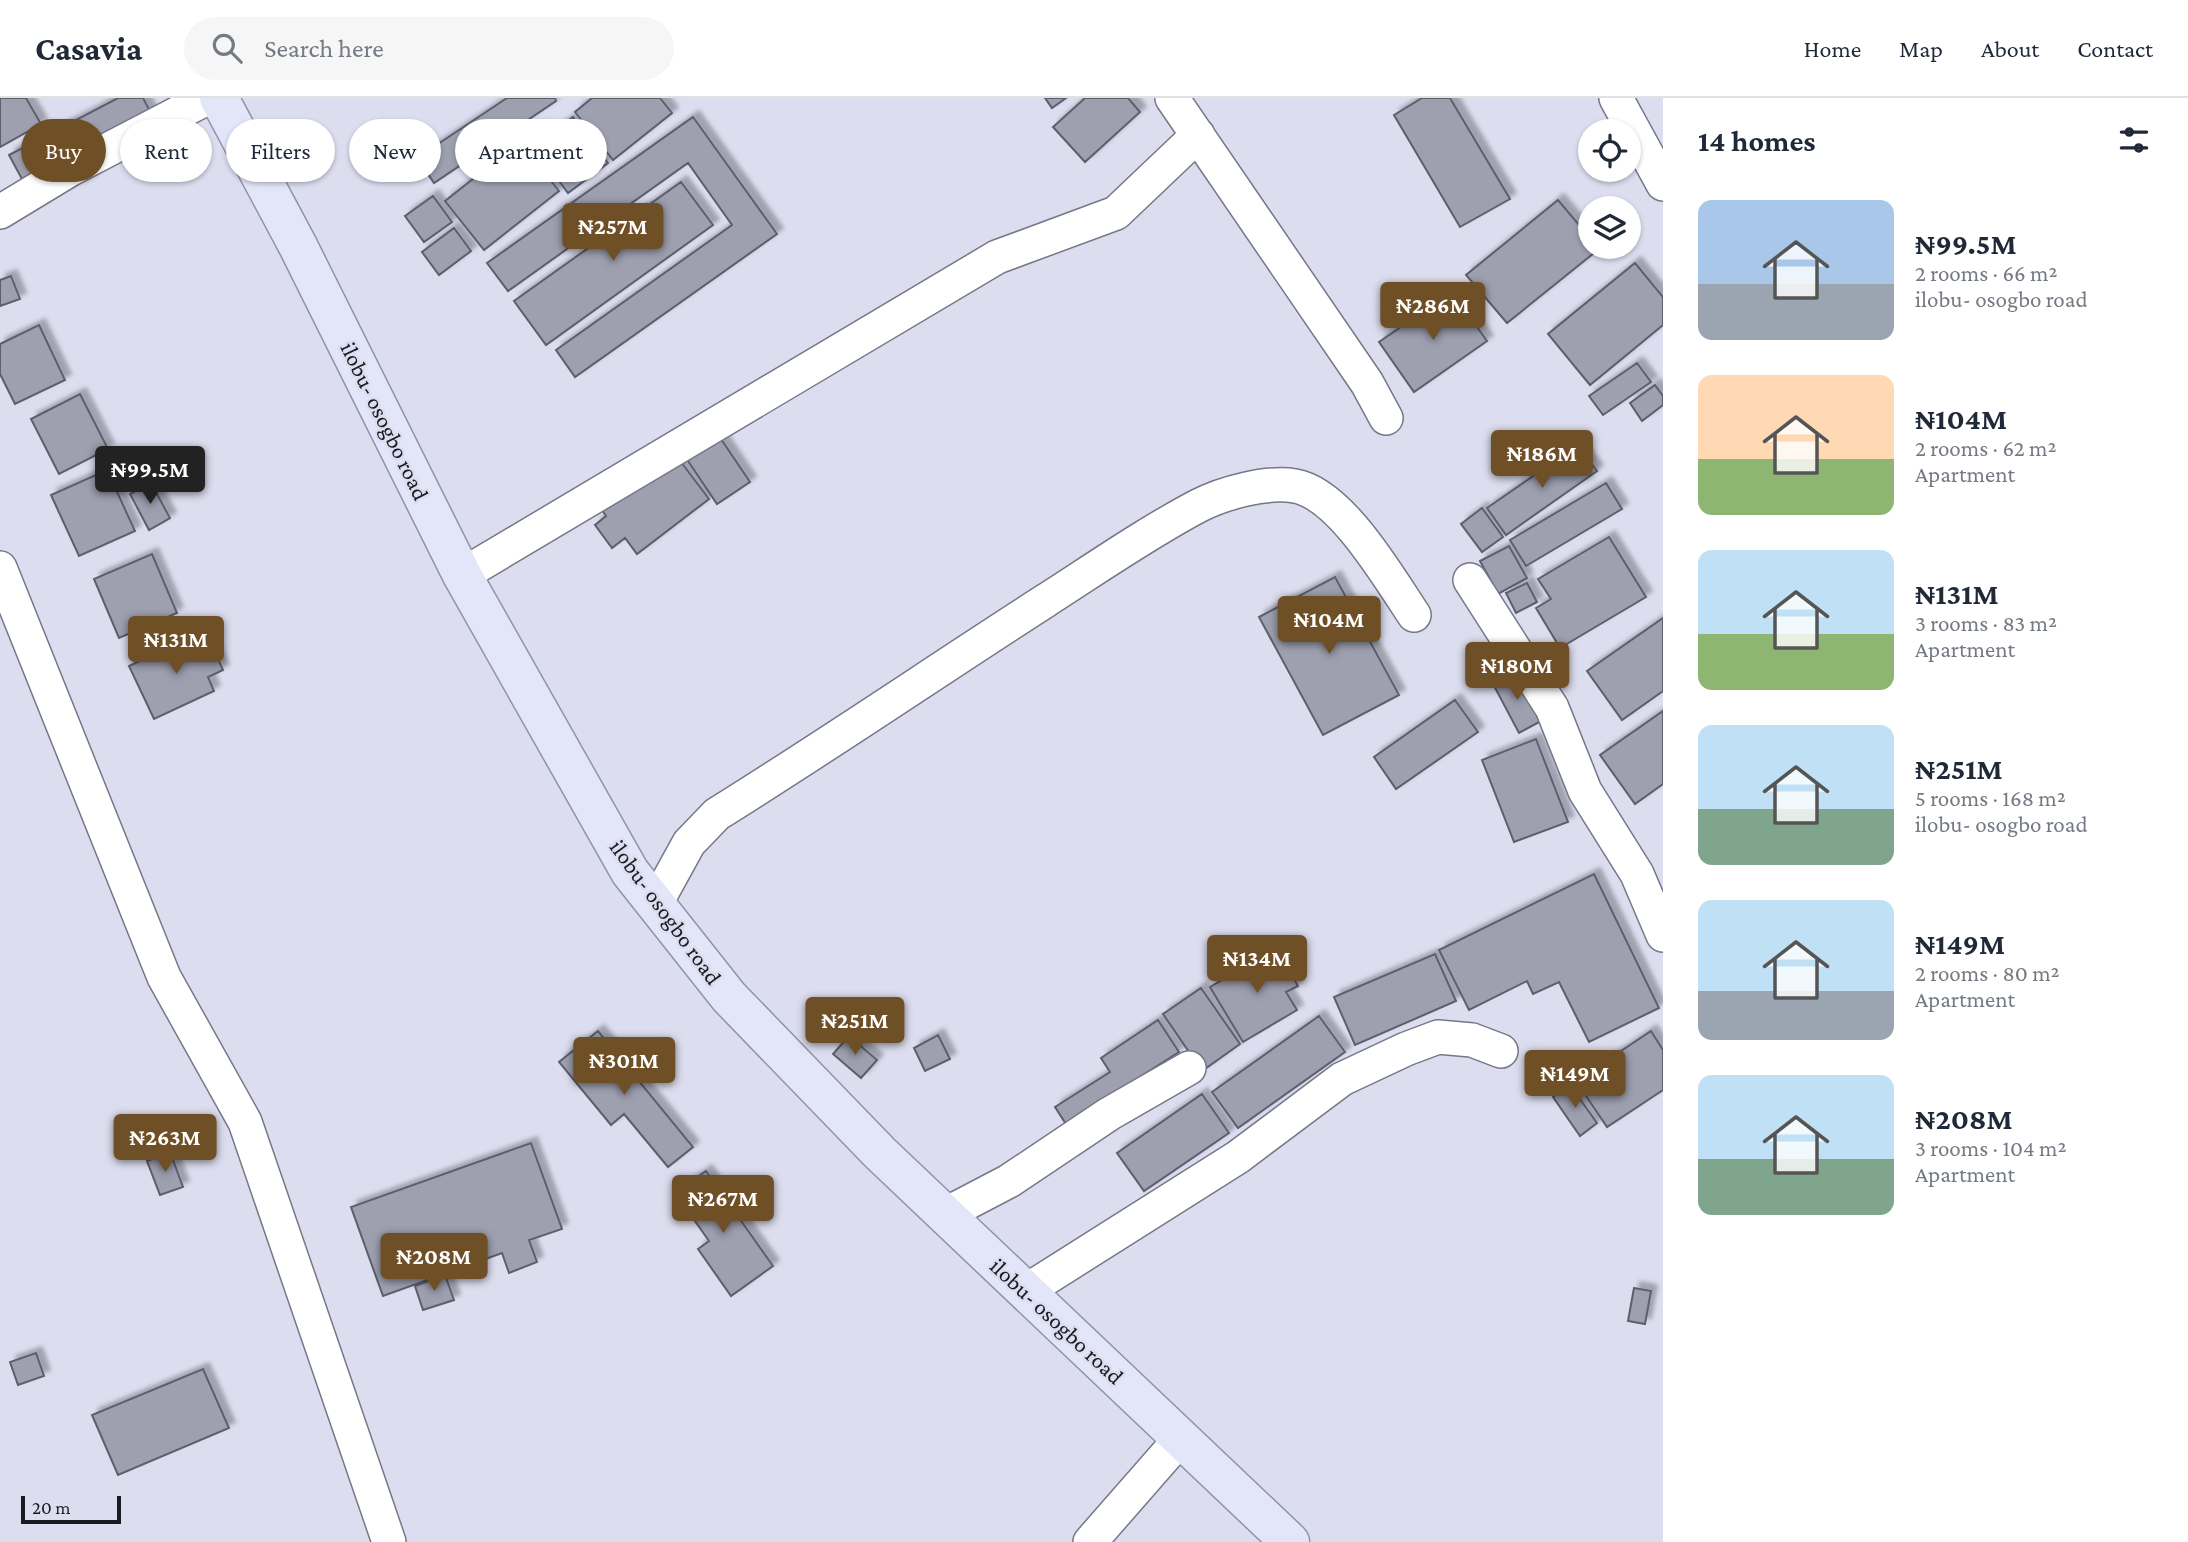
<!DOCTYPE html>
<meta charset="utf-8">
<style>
:root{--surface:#fff;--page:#f6f6f7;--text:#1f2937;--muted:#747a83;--line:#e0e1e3;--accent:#6f4f25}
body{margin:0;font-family:"Crimson Pro",serif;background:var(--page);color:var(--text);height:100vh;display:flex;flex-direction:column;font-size:26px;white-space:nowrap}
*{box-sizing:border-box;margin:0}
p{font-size:23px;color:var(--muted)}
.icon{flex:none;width:38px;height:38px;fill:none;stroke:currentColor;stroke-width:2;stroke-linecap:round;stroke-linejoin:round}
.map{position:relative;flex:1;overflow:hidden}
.panel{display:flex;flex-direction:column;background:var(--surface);width:525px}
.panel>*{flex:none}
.guide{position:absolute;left:21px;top:21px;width:665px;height:63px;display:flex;gap:14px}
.controls{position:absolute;left:1578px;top:21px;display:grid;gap:14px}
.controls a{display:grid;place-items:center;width:63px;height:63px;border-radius:50%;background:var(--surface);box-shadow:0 2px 5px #0004;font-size:35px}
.scale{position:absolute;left:21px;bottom:18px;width:100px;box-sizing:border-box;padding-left:7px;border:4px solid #1a1a20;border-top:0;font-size:19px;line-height:24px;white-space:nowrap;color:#1a1a20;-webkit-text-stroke:5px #dcddef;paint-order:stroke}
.price{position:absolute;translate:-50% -60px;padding:0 16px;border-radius:7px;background:var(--accent);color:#fff;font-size:23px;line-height:46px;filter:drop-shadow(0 2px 4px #0008)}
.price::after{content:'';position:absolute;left:50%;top:42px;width:21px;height:16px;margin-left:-10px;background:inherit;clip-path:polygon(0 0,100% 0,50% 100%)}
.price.current{background:#222;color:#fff}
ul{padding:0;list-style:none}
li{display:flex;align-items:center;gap:21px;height:175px;padding:0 35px}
li span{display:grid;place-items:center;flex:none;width:196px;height:140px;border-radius:14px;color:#555}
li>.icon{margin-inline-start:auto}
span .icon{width:84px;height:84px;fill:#fffc;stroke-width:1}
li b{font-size:30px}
h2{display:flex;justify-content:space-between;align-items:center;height:84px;padding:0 35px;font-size:30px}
.pill{padding:0 24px;border-radius:32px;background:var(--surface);box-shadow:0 2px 5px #0004;font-size:24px;line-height:63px}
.pill.current{background:var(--accent);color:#fff}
header{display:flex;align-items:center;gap:42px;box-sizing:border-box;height:98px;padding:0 35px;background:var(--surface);border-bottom:2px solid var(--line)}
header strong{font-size:33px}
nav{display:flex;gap:38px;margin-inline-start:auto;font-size:24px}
.search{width:490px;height:63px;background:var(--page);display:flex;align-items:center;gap:18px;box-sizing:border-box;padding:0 24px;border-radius:38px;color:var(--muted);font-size:26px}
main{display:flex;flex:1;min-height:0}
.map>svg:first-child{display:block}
.building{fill:#9ea0b0;stroke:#5c5e6c;stroke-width:2;filter:url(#shadow)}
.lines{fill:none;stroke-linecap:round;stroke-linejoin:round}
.minor-casing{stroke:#767787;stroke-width:36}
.major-casing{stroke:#9092a9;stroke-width:41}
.minor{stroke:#fff;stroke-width:33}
.major{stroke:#e3e5f8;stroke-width:38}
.labels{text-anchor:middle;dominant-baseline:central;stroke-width:5;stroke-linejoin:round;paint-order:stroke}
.street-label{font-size:23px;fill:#1a1a20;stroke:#dcddef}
</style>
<header>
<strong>Casavia</strong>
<div class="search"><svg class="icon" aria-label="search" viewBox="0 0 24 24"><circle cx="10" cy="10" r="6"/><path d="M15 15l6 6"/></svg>Search here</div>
<nav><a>Home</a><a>Map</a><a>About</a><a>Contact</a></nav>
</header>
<main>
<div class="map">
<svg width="1663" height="1444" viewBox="0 0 1663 1444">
<defs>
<filter id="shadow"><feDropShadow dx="6" dy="-6" stdDeviation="2" flood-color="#0004"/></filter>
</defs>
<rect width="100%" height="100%" fill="#dcddef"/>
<!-- building -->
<path class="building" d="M 0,0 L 26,0 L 41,26 L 0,49 Z
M 118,0 L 143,0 L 151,15 L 23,83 L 9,57 Z
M 507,0 L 555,0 L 556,3 L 434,85 L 417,60 Z
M 592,0 L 660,0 L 672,15 L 613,62 L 575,14 Z
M 1045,0 L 1066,0 L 1052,10 Z
M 1085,0 L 1128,0 L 1140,14 L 1085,64 L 1053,29 Z
M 1422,0 L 1450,0 L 1510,101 L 1460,129 L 1394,17 Z
M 573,19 L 608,65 L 568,95 L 534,49 Z
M 693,19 L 777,136 L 575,279 L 556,252 L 732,127 L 688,65 L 508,193 L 487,165 Z
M 520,44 L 559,93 L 484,152 L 445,103 Z
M 681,84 L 713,127 L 546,247 L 514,203 Z
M 433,98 L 452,124 L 424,144 L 405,118 Z
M 1558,102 L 1591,141 L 1591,149 L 1599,151 L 1507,225 L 1466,177 Z
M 454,130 L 471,153 L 439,177 L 422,154 Z
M 1635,165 L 1663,199 L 1663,227 L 1590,287 L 1548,236 Z
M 11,178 L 20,201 L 0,208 L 0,182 Z
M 1452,194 L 1487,243 L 1414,294 L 1379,244 Z
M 39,227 L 65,282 L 15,306 L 0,276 L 0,246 Z
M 1637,265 L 1651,284 L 1603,317 L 1589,298 Z
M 1655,287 L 1663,298 L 1663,307 L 1642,323 L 1630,305 Z
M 80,296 L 108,351 L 59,376 L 31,321 Z
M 719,338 L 750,384 L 717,406 L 686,360 Z
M 1578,347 L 1597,373 L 1506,437 L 1487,410 Z
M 675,356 L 709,401 L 637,456 L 625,440 L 612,450 L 595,427 L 606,418 L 602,412 Z
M 107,372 L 135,433 L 79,458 L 51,397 Z
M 151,385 L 170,420 L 149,432 L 130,396 Z
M 1606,385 L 1622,411 L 1526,468 L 1510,442 Z
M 1482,410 L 1503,439 L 1482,454 L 1461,426 Z
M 1609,439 L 1646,499 L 1560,550 L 1536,510 L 1551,501 L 1538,481 Z
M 1509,448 L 1527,480 L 1498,496 L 1480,463 Z
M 152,456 L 177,515 L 119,540 L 94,481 Z
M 1335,479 L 1399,597 L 1323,637 L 1259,519 Z
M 1527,485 L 1537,504 L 1516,515 L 1506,495 Z
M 1663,520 L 1663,593 L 1622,622 L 1587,573 Z
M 189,540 L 195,552 L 210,544 L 223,572 L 208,579 L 214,593 L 154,621 L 129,568 Z
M 1516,574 L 1541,623 L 1519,635 L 1493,586 Z
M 1455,602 L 1478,634 L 1396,691 L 1374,659 Z
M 1663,613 L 1663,686 L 1635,706 L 1600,657 Z
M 1536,641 L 1568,724 L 1514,744 L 1482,662 Z
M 1594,776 L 1659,910 L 1589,944 L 1559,884 L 1533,896 L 1527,883 L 1469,912 L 1439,852 Z
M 1276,850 L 1298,888 L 1286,894 L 1297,912 L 1243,944 L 1210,889 Z
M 1435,856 L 1456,903 L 1355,947 L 1334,899 Z
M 1201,890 L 1240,946 L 1202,973 L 1163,916 Z
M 1319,918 L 1345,954 L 1238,1030 L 1212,994 Z
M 1158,922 L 1179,954 L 1066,1026 L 1055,1009 L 1110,974 L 1101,960 Z
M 598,933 L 693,1049 L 668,1069 L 624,1016 L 611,1027 L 559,964 Z
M 1651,933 L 1663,952 L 1663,992 L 1607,1029 L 1576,983 Z
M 938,937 L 950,961 L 925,973 L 914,950 Z
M 849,938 L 877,962 L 861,980 L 833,956 Z
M 1570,987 L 1597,1025 L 1580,1038 L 1553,999 Z
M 1202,996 L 1229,1035 L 1144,1093 L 1117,1055 Z
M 531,1045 L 562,1131 L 529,1142 L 537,1164 L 509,1175 L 502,1155 L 383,1198 L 351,1109 Z
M 170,1054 L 183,1089 L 160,1097 L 147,1063 Z
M 706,1073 L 773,1168 L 731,1198 L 698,1151 L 709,1143 L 675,1095 Z
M 445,1177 L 454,1202 L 423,1212 L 415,1188 Z
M 1634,1190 L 1651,1193 L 1645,1226 L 1628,1223 Z
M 36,1255 L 44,1278 L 18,1287 L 10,1264 Z
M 203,1271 L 229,1330 L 118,1377 L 92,1317 Z"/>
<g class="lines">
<!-- minor casing -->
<g class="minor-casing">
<path id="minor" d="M 1172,0 L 1367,285 L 1386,320
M 1616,0 L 1663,86
M 0,114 L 71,71 L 207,0
M 0,470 L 164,879 L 245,1024 L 389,1444
M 462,477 L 997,159 L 1116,115 L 1198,37
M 1470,482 L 1552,610 L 1585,693 L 1637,776 L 1663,837
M 656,805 L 689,745 L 717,716 C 828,647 936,573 1045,503 C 1095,471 1145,436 1198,408 C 1223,395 1267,383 1295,388 C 1341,396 1389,480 1414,517
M 944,1117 L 1009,1083 L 1109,1016 L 1189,970
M 1026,1193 L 1238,1059 L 1342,981 L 1406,951 L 1438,939 L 1472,942 L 1501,953
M 1090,1444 L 1181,1340"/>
</g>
<!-- major casing -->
<g class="major-casing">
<path id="major" d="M 219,0 L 298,148 L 462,477 L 630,774 L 729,899 L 880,1055 L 1290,1444"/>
</g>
<!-- minor -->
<use href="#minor" class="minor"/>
<!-- major -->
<use href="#major" class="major"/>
</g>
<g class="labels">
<!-- street labels -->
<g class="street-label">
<text transform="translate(385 323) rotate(64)">ilobu- osogbo road</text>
<text transform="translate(666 814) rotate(54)">ilobu- osogbo road</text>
<text transform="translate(1057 1223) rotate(43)">ilobu- osogbo road</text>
</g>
</g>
</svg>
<div class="controls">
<a><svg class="icon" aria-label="locate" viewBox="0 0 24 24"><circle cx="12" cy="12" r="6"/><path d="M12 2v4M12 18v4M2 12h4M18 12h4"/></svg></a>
<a><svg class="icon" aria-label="layers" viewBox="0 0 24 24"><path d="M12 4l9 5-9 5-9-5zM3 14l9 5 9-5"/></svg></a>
</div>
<div class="scale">20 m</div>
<b class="price" style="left:613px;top:165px">₦257M</b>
<b class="price" style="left:1433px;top:244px">₦286M</b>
<b class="price" style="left:1542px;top:392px">₦186M</b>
<b class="price current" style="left:150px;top:408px">₦99.5M</b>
<b class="price" style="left:1329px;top:558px">₦104M</b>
<b class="price" style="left:176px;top:578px">₦131M</b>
<b class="price" style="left:1517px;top:604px">₦180M</b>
<b class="price" style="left:1257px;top:897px">₦134M</b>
<b class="price" style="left:855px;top:959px">₦251M</b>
<b class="price" style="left:624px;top:999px">₦301M</b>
<b class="price" style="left:1575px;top:1012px">₦149M</b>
<b class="price" style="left:165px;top:1076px">₦263M</b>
<b class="price" style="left:723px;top:1137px">₦267M</b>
<b class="price" style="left:434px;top:1195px">₦208M</b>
<div class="guide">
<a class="pill current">Buy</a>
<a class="pill">Rent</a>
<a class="pill">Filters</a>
<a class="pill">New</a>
<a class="pill">Apartment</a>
</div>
</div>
<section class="panel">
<h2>14 homes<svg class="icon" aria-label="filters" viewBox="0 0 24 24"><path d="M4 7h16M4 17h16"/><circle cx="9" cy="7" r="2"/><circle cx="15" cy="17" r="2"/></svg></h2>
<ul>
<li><span style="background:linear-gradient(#a9c7e8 60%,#9aa5b1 0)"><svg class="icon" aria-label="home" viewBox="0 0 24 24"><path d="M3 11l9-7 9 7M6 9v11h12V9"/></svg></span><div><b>₦99.5M</b><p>2 rooms · 66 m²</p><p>ilobu- osogbo road</p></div></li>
<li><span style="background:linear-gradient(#ffd9b3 60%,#8fb573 0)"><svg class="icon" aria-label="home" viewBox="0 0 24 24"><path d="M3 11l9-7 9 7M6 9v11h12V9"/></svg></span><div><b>₦104M</b><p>2 rooms · 62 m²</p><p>Apartment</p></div></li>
<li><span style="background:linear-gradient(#bfe0f5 60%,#8fb573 0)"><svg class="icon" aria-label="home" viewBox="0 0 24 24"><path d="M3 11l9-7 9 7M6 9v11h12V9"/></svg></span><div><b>₦131M</b><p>3 rooms · 83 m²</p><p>Apartment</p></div></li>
<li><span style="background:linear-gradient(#bfe0f5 60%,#7fa58c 0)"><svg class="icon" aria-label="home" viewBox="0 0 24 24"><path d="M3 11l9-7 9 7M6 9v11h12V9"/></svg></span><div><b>₦251M</b><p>5 rooms · 168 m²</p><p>ilobu- osogbo road</p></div></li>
<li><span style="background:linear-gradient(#bfe0f5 65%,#9aa5b1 0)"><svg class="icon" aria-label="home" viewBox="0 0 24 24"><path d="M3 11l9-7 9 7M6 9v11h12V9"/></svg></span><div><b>₦149M</b><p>2 rooms · 80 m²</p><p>Apartment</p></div></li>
<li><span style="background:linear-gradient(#bfe0f5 60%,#7fa58c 0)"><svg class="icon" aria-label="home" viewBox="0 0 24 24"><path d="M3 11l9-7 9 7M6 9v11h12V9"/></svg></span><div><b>₦208M</b><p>3 rooms · 104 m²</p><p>Apartment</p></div></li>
</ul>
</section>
</main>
